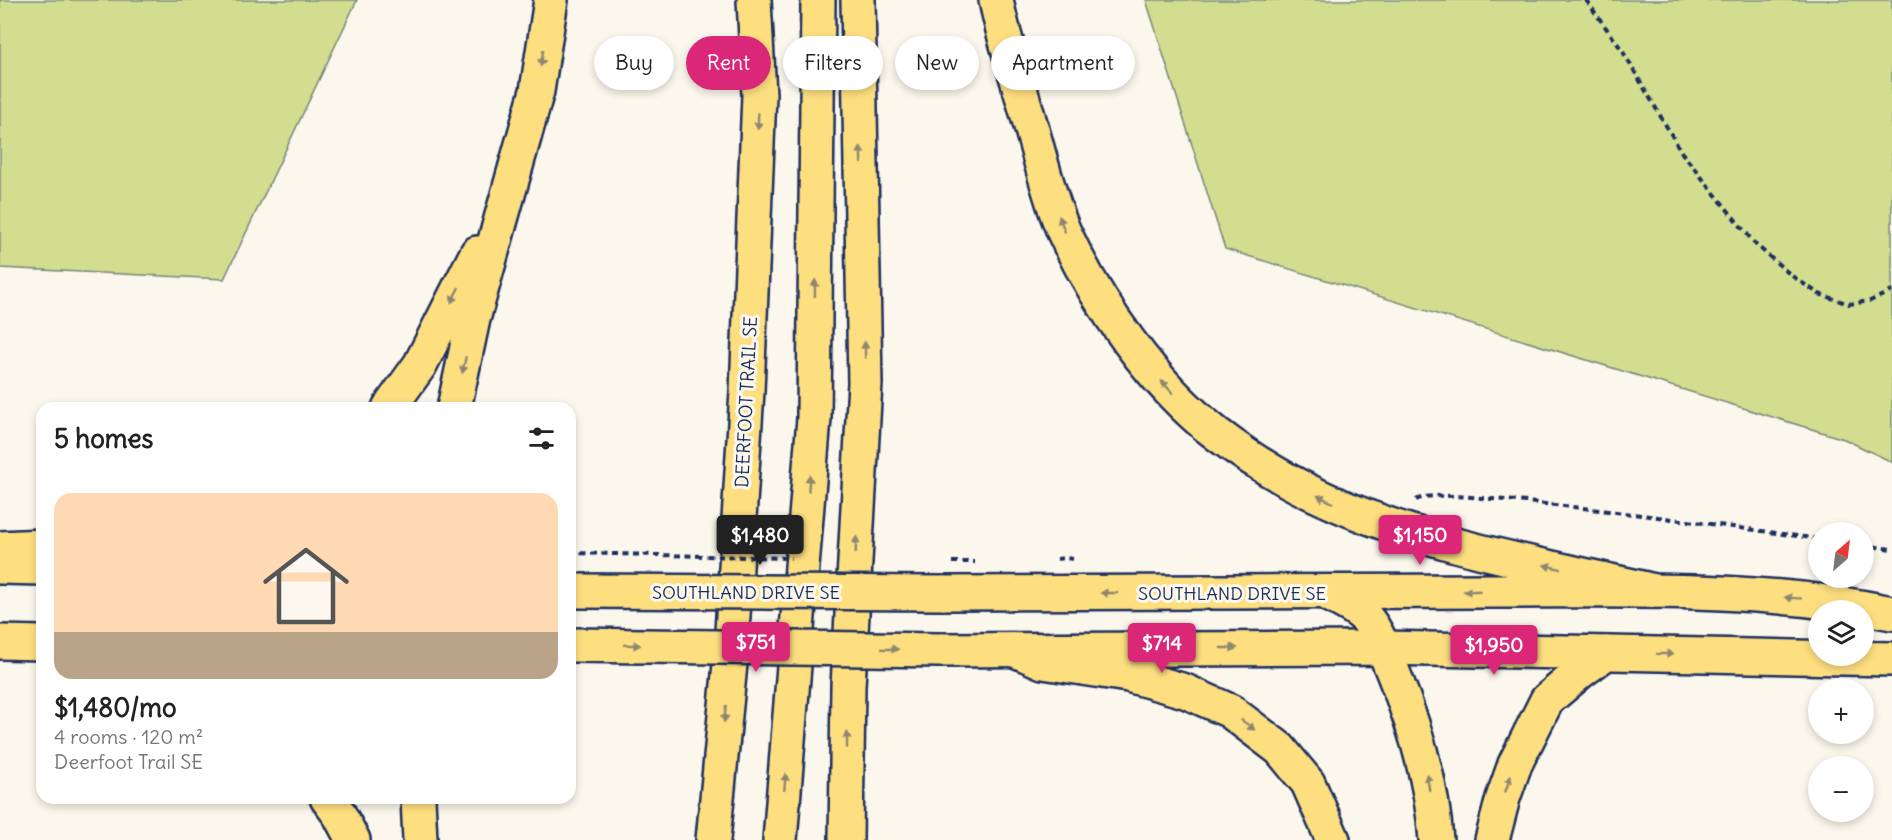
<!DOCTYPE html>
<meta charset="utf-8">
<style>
:root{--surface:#fff;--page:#f2f2f2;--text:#222;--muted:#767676;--line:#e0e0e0;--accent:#db2777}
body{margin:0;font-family:Delius,sans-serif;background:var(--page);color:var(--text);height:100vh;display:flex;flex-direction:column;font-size:22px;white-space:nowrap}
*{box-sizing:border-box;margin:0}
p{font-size:20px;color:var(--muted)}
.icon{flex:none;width:33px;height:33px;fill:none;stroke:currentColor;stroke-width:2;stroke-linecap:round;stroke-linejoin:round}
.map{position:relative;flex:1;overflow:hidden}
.side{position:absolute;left:36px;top:402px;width:540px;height:402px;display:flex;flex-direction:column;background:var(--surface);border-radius:18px;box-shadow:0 3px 9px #0003}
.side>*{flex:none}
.banner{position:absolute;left:594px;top:36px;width:570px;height:54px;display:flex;gap:12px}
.needle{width:39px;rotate:28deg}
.controls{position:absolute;left:1808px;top:522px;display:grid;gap:12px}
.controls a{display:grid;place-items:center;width:66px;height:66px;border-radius:50%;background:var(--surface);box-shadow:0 3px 9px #0003;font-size:30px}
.price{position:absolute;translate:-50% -51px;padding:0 14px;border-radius:6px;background:var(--accent);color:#fff;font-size:20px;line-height:39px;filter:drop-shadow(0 2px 3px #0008)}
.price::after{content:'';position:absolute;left:50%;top:36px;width:18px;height:14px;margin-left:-9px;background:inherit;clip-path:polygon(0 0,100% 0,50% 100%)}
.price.current{background:#222;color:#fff}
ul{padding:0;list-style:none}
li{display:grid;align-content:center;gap:12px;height:318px;padding:0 18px}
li+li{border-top:2px solid var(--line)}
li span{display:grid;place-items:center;height:186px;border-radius:18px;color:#555}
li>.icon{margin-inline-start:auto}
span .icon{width:108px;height:108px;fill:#fffc;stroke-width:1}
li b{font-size:26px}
h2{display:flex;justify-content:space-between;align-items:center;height:72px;padding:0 18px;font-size:26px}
.pill{padding:0 21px;border-radius:27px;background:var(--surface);box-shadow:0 3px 9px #0003;font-size:21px;line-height:54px}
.pill.current{background:var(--accent);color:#fff}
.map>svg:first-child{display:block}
.green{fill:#d2dd90;stroke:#768677;stroke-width:1.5}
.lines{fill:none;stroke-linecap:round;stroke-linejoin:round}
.major-casing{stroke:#1b2f5e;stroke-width:38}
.highway-casing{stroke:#1b2f5e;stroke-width:38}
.path{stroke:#1b2f5e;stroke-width:4;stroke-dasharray:6 4.5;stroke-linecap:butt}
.major{stroke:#fedf80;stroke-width:33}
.highway{stroke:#fedf80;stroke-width:33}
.major-bridge-casing{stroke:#1b2f5e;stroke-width:38;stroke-linecap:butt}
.path-bridge{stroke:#1b2f5e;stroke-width:4;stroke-dasharray:6 4.5;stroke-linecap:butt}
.major-bridge{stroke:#fedf80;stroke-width:33}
.oneway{fill:#8c876f}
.labels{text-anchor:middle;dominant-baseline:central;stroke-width:6;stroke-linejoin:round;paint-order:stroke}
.street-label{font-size:18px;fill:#1b2f5e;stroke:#fbf7ec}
</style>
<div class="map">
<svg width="1892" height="840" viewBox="0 0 1892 840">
<rect width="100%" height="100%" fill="#fbf7ec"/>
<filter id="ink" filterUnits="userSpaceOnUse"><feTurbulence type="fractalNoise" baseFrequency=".0167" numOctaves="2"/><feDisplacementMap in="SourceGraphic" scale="12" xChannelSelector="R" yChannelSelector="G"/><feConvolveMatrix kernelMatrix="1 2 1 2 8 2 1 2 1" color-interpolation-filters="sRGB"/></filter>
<g filter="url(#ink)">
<!-- green -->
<path class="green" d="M 0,0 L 357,0 L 224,279 L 0,268 Z
M 1146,0 L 1892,0 L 1892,462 L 1844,439 L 1225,249 Z"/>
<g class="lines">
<!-- major casing -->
<g class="major-casing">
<path id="major" d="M 0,567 L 42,568
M 942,593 C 1127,593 1312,591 1497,591 C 1629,591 1762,586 1892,613
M 0,642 L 42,643
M 940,650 L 1384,648 L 1892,659"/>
</g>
<!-- highway casing -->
<g class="highway-casing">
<path id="highway" d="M 996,0 C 1004,40 1017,78 1028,116 C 1039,152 1049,198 1064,232 C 1097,303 1154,386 1217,434 C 1250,459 1287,482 1325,499 C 1423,545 1544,565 1650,590
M 389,408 L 420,365 L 477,253
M 454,408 L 473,319 L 537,91 L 551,0
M 0,548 L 42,546
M 1325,592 C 1338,600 1357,607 1367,619 C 1379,634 1386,655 1393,672 C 1415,726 1432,781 1436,840
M 1015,650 L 1043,662 L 1128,675 L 1185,691 L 1230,711 L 1280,749 L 1308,783 L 1333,840
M 327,798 L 339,814 L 353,840
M 418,798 L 420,840
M 713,840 L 730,664 L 747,391 L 759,95 L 754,0
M 780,840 L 814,418 L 818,0
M 846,840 L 848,686 L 865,383 L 858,0
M 1492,840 L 1503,798 L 1515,764 L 1547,700 L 1580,672 L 1606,653"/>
</g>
<!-- path -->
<path class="path" d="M 1586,0 L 1622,50 L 1682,153 L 1755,244 L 1792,276 L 1819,294 L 1849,304 L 1870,301 L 1892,291
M 1416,500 C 1434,491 1484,499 1506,500 C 1610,510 1714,524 1818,539
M 1863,545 L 1892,549
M 1057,559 L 1066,558 L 1073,559"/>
<!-- major -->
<use href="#major" class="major"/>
<!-- highway -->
<use href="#highway" class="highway"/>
<!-- major-bridge casing -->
<g class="major-bridge-casing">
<path id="major-bridge" d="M 577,591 L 942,593
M 573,645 L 940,650"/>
</g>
<!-- path-bridge -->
<path class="path-bridge" d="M 570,553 L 791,558
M 952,562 L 975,562"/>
<!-- major-bridge -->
<use href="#major-bridge" class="major-bridge"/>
</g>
<!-- one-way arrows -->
<defs><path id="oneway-solid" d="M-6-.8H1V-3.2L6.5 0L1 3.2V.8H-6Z" transform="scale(1.5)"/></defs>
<g class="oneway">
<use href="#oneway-solid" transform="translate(542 58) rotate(99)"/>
<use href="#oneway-solid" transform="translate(758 121) rotate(92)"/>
<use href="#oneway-solid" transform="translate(861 155) rotate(-91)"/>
<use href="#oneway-solid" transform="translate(1062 224) rotate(-110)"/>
<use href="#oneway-solid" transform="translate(815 288) rotate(-89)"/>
<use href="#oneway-solid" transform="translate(455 295) rotate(117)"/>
<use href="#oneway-solid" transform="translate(865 350) rotate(-91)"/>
<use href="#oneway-solid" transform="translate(464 365) rotate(102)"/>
<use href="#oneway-solid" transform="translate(1167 387) rotate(-133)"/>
<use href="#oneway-solid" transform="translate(809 483) rotate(-85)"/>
<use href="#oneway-solid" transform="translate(1325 499) rotate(-155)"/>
<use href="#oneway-solid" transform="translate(856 545) rotate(-87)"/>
<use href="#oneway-solid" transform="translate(1552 567) rotate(-167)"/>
<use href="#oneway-solid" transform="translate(1472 591) rotate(-180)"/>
<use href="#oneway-solid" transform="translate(1109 593) rotate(-180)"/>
<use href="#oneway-solid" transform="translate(1793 598) rotate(-176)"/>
<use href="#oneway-solid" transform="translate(632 645) rotate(1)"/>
<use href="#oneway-solid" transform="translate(1229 648)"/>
<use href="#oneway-solid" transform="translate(890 649) rotate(1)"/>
<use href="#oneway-solid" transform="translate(1665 654) rotate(1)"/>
<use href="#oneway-solid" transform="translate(725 714) rotate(96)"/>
<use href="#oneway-solid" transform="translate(1248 725) rotate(37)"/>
<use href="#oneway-solid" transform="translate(847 740) rotate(-90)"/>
<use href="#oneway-solid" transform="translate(785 782) rotate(-85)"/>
<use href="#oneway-solid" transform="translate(1428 782) rotate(-99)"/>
<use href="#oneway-solid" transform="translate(1508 784) rotate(-71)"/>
</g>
</g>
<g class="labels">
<!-- street labels -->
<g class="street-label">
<text transform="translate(746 402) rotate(-87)">DEERFOOT TRAIL SE</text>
<text x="746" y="592">SOUTHLAND DRIVE SE</text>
<text x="1232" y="593">SOUTHLAND DRIVE SE</text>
</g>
</g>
</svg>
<div class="controls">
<a><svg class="needle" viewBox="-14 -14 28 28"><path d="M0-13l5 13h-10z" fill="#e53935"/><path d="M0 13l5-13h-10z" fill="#767676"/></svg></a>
<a><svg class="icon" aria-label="layers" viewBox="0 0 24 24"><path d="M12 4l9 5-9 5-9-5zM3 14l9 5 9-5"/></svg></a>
<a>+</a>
<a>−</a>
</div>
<b class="price current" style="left:760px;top:566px">$1,480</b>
<b class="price" style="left:1420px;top:566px">$1,150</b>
<b class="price" style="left:756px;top:673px">$751</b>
<b class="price" style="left:1162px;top:674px">$714</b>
<b class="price" style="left:1494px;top:676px">$1,950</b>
<div class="banner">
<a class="pill">Buy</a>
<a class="pill current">Rent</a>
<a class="pill">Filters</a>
<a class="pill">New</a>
<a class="pill">Apartment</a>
</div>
<section class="side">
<h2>5 homes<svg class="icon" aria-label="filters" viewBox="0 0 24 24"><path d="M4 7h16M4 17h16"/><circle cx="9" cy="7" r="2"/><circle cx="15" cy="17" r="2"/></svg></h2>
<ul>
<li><span style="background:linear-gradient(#ffd9b3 75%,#b9a48a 0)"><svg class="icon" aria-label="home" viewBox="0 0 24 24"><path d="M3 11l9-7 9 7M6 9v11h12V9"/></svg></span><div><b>$1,480/mo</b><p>4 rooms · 120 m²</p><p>Deerfoot Trail SE</p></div></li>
</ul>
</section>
</div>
